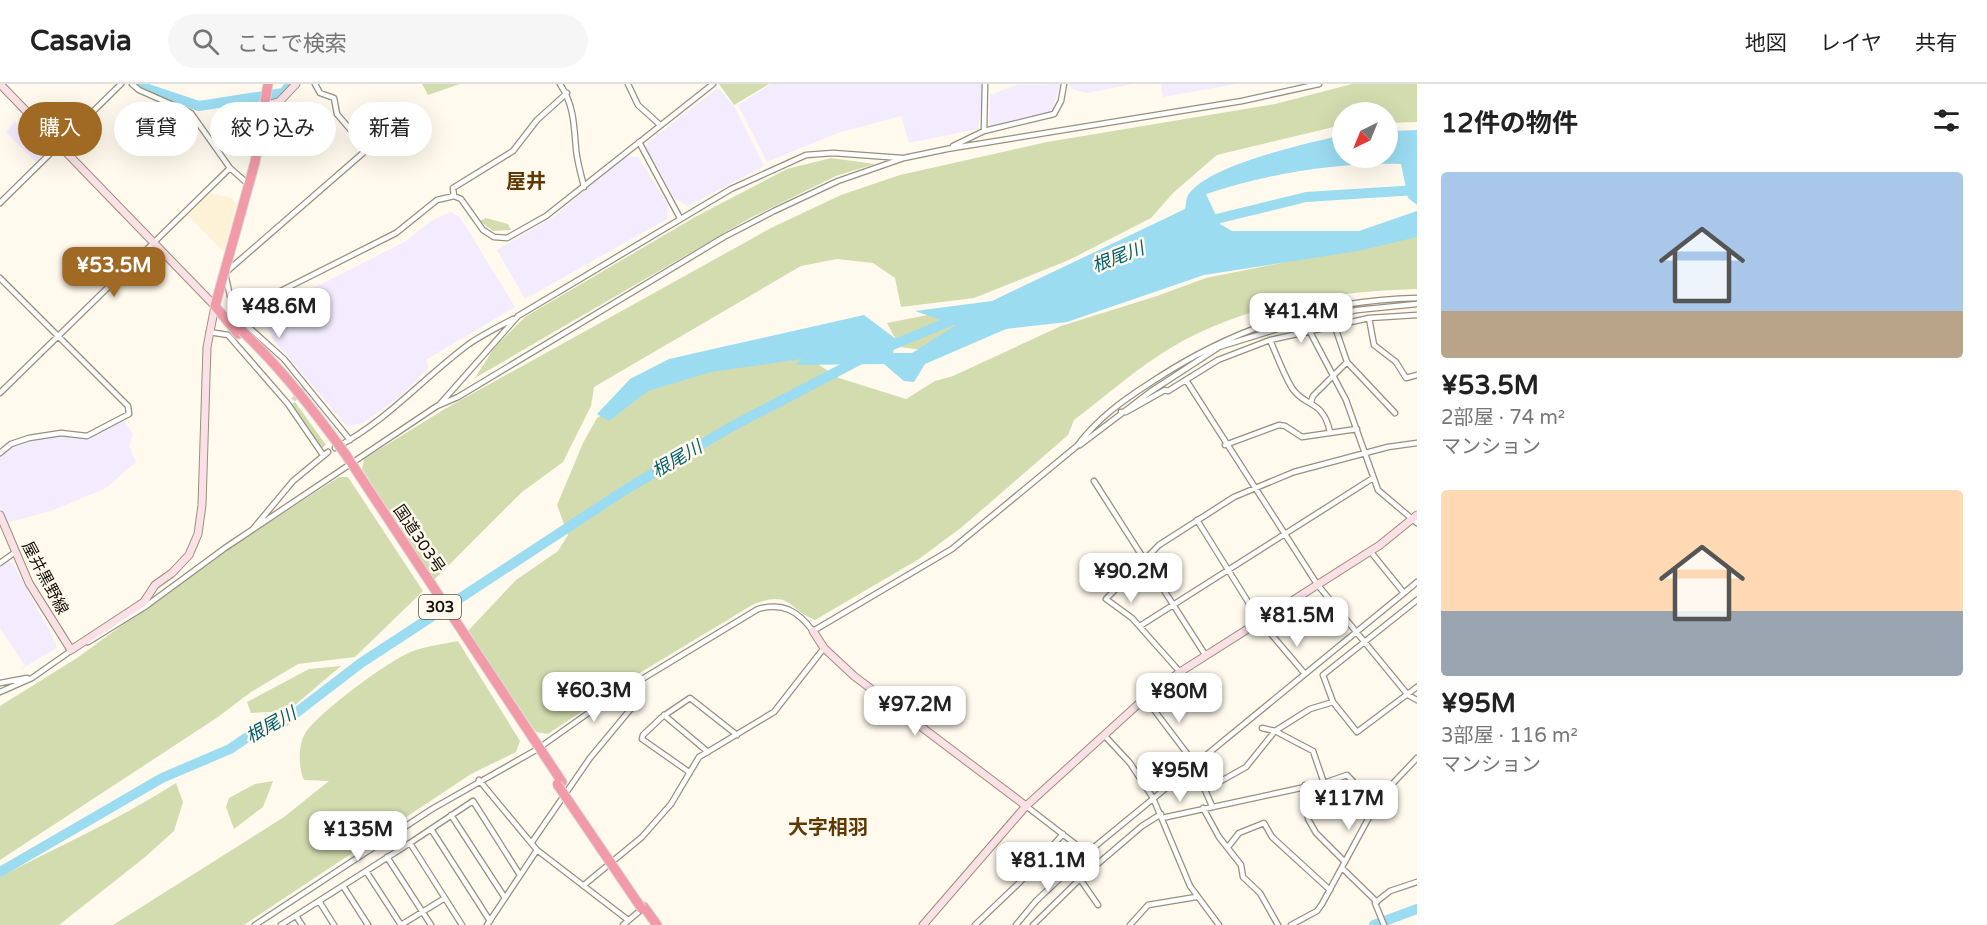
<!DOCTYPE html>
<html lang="ja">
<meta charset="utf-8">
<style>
:root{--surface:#fff;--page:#f6f6f6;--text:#222;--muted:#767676;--line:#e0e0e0;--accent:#a06a24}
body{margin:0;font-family:"Varela Round","Noto Sans JP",sans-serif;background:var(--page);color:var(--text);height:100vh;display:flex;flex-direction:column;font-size:22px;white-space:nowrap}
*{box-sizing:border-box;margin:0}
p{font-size:20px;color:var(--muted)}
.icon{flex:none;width:33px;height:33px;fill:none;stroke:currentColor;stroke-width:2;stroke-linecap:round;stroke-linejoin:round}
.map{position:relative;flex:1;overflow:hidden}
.details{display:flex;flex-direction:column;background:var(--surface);width:570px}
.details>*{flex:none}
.top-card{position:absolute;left:18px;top:18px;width:570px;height:54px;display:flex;gap:12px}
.needle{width:39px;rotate:223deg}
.tools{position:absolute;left:1332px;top:18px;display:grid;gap:12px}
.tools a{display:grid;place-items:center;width:66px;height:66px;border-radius:50%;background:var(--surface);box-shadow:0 6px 24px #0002;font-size:30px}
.price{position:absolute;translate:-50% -51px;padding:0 14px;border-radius:12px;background:#fff;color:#222;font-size:20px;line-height:39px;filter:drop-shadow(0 2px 3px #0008)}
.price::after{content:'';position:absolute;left:50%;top:36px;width:18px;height:14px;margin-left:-9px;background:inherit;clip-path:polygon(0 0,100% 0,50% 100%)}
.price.selected{background:var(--accent);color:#fff}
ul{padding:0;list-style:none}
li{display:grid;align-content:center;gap:12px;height:318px;padding:0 24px}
li span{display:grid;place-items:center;height:186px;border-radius:6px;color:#555}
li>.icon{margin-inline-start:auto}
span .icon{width:108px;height:108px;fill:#fffc;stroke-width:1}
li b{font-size:26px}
h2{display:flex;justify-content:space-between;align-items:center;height:72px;padding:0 24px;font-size:26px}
.tag{padding:0 21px;border-radius:27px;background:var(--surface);box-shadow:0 6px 24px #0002;font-size:21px;line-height:54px}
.tag.selected{background:var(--accent);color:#fff}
header{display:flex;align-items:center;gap:36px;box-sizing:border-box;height:84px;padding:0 30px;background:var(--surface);border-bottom:2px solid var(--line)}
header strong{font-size:28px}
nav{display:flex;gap:33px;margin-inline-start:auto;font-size:21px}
.search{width:420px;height:54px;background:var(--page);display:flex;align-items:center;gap:15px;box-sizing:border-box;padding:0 21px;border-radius:33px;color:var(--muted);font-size:22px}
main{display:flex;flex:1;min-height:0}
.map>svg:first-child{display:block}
.built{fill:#fef2d6}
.industrial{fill:#f3ecfe}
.green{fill:#d3dcaf}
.water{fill:#9cdcf0}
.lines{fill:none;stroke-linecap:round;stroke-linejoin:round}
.river{stroke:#9cdcf0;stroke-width:10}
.street-tunnel{stroke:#dcd7cb;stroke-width:4.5;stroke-dasharray:4.5 2;stroke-linecap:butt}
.street-casing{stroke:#98907d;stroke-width:7}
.secondary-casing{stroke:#98907d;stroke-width:9}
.highway-casing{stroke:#d9d9d8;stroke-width:11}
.street{stroke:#fff;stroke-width:4.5}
.secondary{stroke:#fbe1e5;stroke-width:7}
.highway{stroke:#f29aa8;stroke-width:9}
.highway-bridge-casing{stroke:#d9d9d8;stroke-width:11;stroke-linecap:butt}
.highway-bridge{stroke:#f29aa8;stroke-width:9}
.labels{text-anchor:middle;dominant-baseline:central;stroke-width:5;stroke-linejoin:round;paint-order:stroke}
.shield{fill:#fffaed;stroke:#5a564d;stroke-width:1.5}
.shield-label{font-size:15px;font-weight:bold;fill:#131009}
.street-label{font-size:16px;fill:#131009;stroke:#fffaed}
.water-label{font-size:18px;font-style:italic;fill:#005d70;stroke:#fffaed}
.quarter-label{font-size:20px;font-weight:bold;fill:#5e3905;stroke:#fffaed}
</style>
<header>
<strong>Casavia</strong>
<div class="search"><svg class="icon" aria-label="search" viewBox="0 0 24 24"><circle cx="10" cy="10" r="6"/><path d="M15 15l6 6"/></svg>ここで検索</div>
<nav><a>地図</a><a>レイヤ</a><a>共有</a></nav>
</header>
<main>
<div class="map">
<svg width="1417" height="841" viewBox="0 0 1417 841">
<rect width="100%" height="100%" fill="#fffaed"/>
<!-- built -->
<path class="built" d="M 210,109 L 231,114 L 237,120 L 224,168 L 188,131 Z"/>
<!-- industrial -->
<path class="industrial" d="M 771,0 L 982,0 L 984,9 L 978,45 L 909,59 L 901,32 L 838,49 L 767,78 L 738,21 Z
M 1060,0 L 1052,27 L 989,44 L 990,11 L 1016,1 Z
M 1069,0 L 1133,0 L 1087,9 L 1078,7 L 1068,2 Z
M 1161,0 L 1236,0 L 1163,13 Z
M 718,4 L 734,22 L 764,82 L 688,122 L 675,115 L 646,64 L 648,58 Z
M 15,38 L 28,52 L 34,46 L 52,64 L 37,79 L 6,48 Z
M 624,73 L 638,73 L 668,121 L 667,135 L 525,215 L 497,166 L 556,131 Z
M 451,128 L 460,133 L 515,223 L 426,276 L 429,283 L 397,315 L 363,339 L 347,342 L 272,254 L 260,231 L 406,157 L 431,137 Z
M 124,336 L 133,350 L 129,362 L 136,378 L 106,404 L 51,427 L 6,439 L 0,422 L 0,372 L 15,361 L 29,356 L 66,351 L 87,355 Z
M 8,477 L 13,480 L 56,559 L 56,564 L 20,586 L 25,581 L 0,544 L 0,483 Z"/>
<!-- green -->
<path class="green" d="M 422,0 L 460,0 L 428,11 Z
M 719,0 L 769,0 L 734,21 Z
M 1352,0 L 1417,0 L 1417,38 L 1388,39 L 1388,28 L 1342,28 L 1342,41 L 1217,71 L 1174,108 L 1151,134 L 1069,176 L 974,214 L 901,223 L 895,194 L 873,179 L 837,175 L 801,182 L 594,303 L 591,322 L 563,378 L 522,408 L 434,496 L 362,385 L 364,375 L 443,326 L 773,143 L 841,111 L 900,91 L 1047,58 L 1275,20 Z
M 831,74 L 875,80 L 836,92 L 750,134 L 475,294 L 494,264 L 525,233 L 695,133 L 787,85 Z
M 486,134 L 508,140 L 511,146 L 493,147 L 480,137 Z
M 1417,149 L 1417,205 C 1328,208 1234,221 1158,272 C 1129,291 1102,315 1074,336 L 1068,351 L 962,443 L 919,475 L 815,536 C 787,525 792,506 754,520 L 633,593 L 548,650 L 536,648 L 467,548 L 516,496 L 558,467 L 568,451 L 557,421 L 583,359 L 597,334 L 656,297 L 796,266 L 839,294 L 906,315 L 935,297 L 953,292 L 1061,242 L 1157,212 L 1206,194 L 1351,165 Z
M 958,225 L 1015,231 L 943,269 L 900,263 L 887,239 Z
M 295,318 L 326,361 L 322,364 L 291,321 Z
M 339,393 L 348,393 L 423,507 L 355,573 L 298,580 L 251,608 L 218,633 L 0,776 L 0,622 L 77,574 L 219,471 Z
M 458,557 L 520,657 L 516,668 L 471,690 L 244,841 L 113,841 L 284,733 L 329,697 L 304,696 C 298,684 298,659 306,648 C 321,627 389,576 413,567 C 427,562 443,560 458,557 Z
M 341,582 L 288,627 L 251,629 L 247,618 L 309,585 Z
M 273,697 L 263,723 L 234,745 L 226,723 L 229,714 L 255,700 Z
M 176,699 L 183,718 L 174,747 L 144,774 L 59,841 L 0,841 L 0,793 C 59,762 120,735 176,699 Z"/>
<!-- water -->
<path class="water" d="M 1417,46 L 1417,121 L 1408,114 L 1401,80 C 1336,78 1267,90 1206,110 L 1220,140 L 1232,147 L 1359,147 L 1417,127 L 1417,153 L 1358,167 L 1204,191 L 1067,238 L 1006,245 L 925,280 L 914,298 L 904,297 L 884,280 L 795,281 L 802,275 L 711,288 L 648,307 L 609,337 L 597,330 L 630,295 L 669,275 L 864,231 L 896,255 L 893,269 L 912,269 L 956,241 L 915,227 L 992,217 L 1185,125 C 1186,121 1186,115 1188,111 C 1209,80 1306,60 1342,51 L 1342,74 L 1388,74 L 1388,47 Z"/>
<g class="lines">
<!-- river -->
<path class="river" d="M 142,0 L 148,5 L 199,22 L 283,9 L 291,0
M 1204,138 L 1306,113 L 1417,106
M 883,265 L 960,233
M 0,788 L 162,694 L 230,665 L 252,650 L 284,638 L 361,579 L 625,406 L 729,344 L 861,275
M 1374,841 L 1417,825"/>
<!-- street-tunnel -->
<path class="street-tunnel" d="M 293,316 L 304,305"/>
<!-- street casing -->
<g class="street-casing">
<path id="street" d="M 132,0 L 139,6 L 191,29 L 230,84 L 248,100
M 315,0 L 320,9 L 334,14 L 337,30 L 366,64 L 363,69 L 225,189 L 234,230 L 284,275 L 350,356
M 560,0 C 574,21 574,41 576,65 C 577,77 581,90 584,103
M 628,0 L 638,21 L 659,40
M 984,47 L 985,0
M 639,58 L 680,134
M 953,62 L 984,47 L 1054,30 L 1061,17 L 1064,0
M 454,112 L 453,104 L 513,67 L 537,36 L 567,9
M 0,119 L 121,0
M 0,194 L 128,322 L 129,330 L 87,352 L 61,349 L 29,354 L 11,360 L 0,369
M 235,230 L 396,149 L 437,116 L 454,112 L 461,115 L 483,146 L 494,153 L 507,154 L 546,132 L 713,0
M 1369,234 L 1374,261 L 1396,278 L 1406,294 L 1417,291
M 1334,240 L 1347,278 L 1395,329
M 1309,246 L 1346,316 L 1378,406 L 1417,439
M 209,248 L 228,251 L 288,320 L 323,371
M 1186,296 L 1317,500 L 1408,611 L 1417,616
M 0,309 L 230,84
M 1311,318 L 1313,312 L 1347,278
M 440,320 L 518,232 L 731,105 L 806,71 L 833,69 L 902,74
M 1121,328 L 1126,328 L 1165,306 L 1168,307 L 1218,276 L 1270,256
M 1330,348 C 1323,315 1305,324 1292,304 C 1283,289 1277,272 1270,256 L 1369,234 L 1417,231
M 1080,361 L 1150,308 L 1219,263 L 1306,236 L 1357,226 L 1417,220
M 1225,361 L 1279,341 L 1285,342 L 1302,353 L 1357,345
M 335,364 C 386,338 423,294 469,260 C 482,251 498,243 513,235
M 1094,397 L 1206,572
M 1197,436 L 1260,537 L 1305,590 L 1404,509 L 1370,467
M 253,445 L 293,397 L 328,368
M 0,479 L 14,469
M 1404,509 L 1417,498
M 1417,516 L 1323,591 L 1333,618 L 1357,648 L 1417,603
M 1140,542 L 1373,394
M 88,558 L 146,522 L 225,464 L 437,322 L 458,313 L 724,153 L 774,127 L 838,97 L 904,74 L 947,65 L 1242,17 L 1319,0
M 1180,588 L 1132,534 L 1106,515 L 1159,461 L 1234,413 L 1294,388 L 1388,363 L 1417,359
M 0,599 L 27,594
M 0,608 L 32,594 L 72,566
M 1145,614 L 1195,680
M 664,631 L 708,668
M 1104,651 L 1130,679 L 1153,714 L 1190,802 L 1219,841
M 689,688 L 642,655 L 643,651 L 662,633 L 690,614 L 737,651
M 479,696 L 537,766 L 487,841
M 1324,699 L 1313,667 L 1275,647 L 1310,625 L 1333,618
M 1305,701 L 1308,735 L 1316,749 L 1345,778
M 1026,722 L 1087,769 L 1305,590
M 1212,722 L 1205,706 L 1246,683 L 1275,647 L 1262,644
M 1203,724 L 1219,753 L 1241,781 L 1243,793 L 1260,809 L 1278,841
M 451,731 L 505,814
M 1162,734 L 1324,699 L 1347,691 L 1375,721
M 431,745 L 410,759 L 462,841
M 532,758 L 590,674 L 639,615 L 640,605 L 636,598
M 1228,763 L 1239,749 L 1264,739 L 1272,753 L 1330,806
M 537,766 L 628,836
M 387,773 L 431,841
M 1342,784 L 1377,818
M 366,787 L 401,841
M 584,801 L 642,753 L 671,720 L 699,673 L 774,628 L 824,564
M 343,802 L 368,841
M 319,817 L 410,759
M 1098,821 L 1080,795 L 1142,742 L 1161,730
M 296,832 L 302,841
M 490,837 L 431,745 L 473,717 L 520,791
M 255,841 L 432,725 L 536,666 L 604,618 L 758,525 C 783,518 798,527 813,547 L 952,465 L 1077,362 C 1097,335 1122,317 1150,299 C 1234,243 1316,217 1417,214
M 281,841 L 319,817 L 334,841
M 401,841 L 445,814
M 623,841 L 642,825
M 975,841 L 1020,798 L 1063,750
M 1016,841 L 1036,817 L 1087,769
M 1033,841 L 1080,795
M 1130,841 L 1148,821 L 1196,813
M 1291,841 L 1317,827 L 1322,820 L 1380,713 L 1417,674
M 1384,841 L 1375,819 L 1390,807 L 1417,798"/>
</g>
<!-- secondary casing -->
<g class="secondary-casing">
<path id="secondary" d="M 266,21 L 279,18 L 296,0
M 0,431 L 29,499 L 71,566 L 144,518 L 155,501 L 172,489 L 189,471 L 198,450 L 202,421 L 207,263 L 215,222 L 0,0
M 813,547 L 824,564 L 854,592 L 1026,722
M 923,841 L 1026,722 L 1145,614 L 1180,588 L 1380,461 L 1417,431"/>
</g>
<!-- highway casing -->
<g class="highway-casing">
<path id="highway" d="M 238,250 L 215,222 L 255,78 L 268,0
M 346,371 L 562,698
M 644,823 L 657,841"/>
</g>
<!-- street -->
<use href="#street" class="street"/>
<!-- secondary -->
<use href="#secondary" class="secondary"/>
<!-- highway -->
<use href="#highway" class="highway"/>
<!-- highway-bridge casing -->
<g class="highway-bridge-casing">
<path id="highway-bridge" d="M 242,247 C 282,285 314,326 346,371
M 557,700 L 642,825"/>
</g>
<!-- highway-bridge -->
<use href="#highway-bridge" class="highway-bridge"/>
</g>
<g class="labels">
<!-- shield labels -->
<rect class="shield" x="419" y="511" width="42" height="24" rx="4.5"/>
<g class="shield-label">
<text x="440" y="523">303</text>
</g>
<!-- street labels -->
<g class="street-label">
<text transform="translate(419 455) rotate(56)">国道303号</text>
<text transform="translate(45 494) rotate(62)">屋井黒野線</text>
</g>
<!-- water labels -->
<g class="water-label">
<text transform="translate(1118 173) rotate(-21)">根尾川</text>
<text transform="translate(677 375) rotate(-30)">根尾川</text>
<text transform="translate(271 641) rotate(-29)">根尾川</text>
</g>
<!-- quarter labels -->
<g class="quarter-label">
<text x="526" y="98">屋井</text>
<text x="828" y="744">大字相羽</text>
</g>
</g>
</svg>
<div class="tools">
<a><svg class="needle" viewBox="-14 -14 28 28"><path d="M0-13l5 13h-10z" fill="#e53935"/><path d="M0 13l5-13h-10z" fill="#767676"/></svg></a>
</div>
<b class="price selected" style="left:114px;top:214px">¥53.5M</b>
<b class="price" style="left:279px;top:255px">¥48.6M</b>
<b class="price" style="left:1301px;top:260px">¥41.4M</b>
<b class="price" style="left:1131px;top:520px">¥90.2M</b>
<b class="price" style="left:1297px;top:564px">¥81.5M</b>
<b class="price" style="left:594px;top:639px">¥60.3M</b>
<b class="price" style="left:1179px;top:640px">¥80M</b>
<b class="price" style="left:915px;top:653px">¥97.2M</b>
<b class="price" style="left:1180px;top:719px">¥95M</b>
<b class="price" style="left:1349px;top:747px">¥117M</b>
<b class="price" style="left:358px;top:778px">¥135M</b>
<b class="price" style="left:1048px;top:809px">¥81.1M</b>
<div class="top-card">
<a class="tag selected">購入</a>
<a class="tag">賃貸</a>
<a class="tag">絞り込み</a>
<a class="tag">新着</a>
</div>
</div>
<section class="details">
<h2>12件の物件<svg class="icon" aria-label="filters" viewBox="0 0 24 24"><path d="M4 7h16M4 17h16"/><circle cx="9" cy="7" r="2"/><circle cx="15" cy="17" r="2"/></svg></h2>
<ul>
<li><span style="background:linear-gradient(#a9c7e8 75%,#b9a48a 0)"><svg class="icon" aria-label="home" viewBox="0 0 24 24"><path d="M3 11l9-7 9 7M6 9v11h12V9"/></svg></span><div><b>¥53.5M</b><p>2部屋 · 74 m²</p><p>マンション</p></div></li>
<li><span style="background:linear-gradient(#ffd9b3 65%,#9aa5b1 0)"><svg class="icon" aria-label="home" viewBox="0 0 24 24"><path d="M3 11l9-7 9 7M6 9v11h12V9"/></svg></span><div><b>¥95M</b><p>3部屋 · 116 m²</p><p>マンション</p></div></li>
</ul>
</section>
</main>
